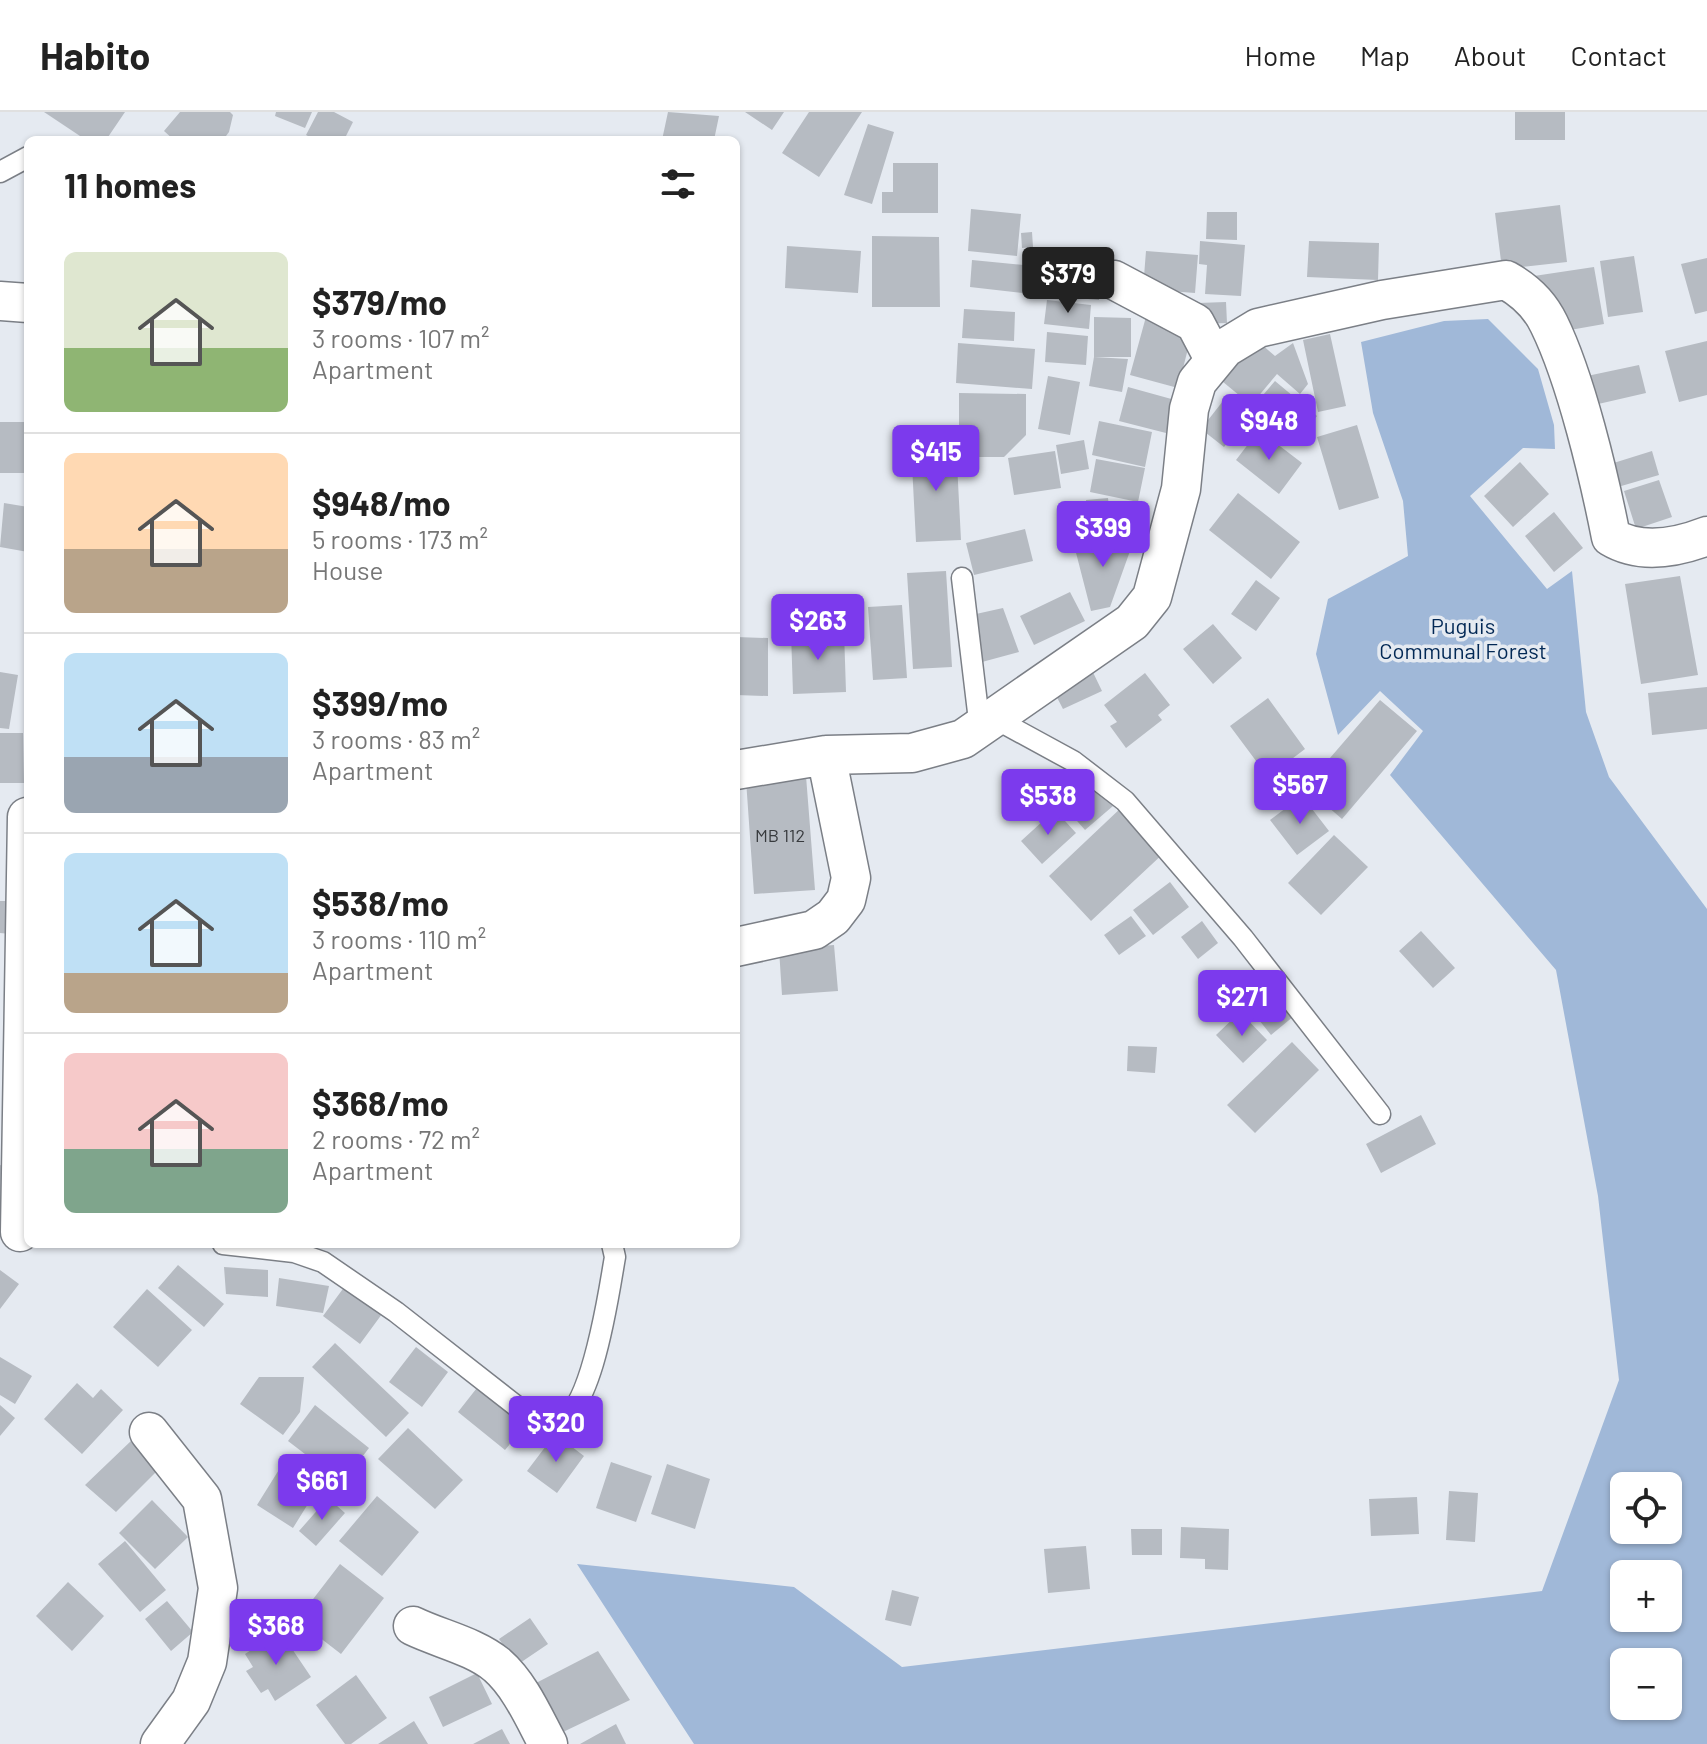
<!DOCTYPE html>
<meta charset="utf-8">
<style>
:root{--surface:#fff;--page:#f2f2f2;--text:#222;--muted:#767676;--line:#e0e0e0;--accent:#7c3aed}
body{margin:0;font-family:Barlow,sans-serif;background:var(--page);color:var(--text);height:100vh;display:flex;flex-direction:column;font-size:30px;white-space:nowrap}
*{box-sizing:border-box;margin:0}
p{font-size:26px;color:var(--muted)}
.icon{flex:none;width:44px;height:44px;fill:none;stroke:currentColor;stroke-width:2;stroke-linecap:round;stroke-linejoin:round}
.map{position:relative;flex:1;overflow:hidden}
.sheet{position:absolute;left:24px;top:24px;width:716px;height:1112px;display:flex;flex-direction:column;background:var(--surface);border-radius:12px;box-shadow:0 2px 6px #0004}
.sheet>*{flex:none}
.buttons{position:absolute;left:1610px;top:1360px;display:grid;gap:16px}
.buttons a{display:grid;place-items:center;width:72px;height:72px;border-radius:12px;background:var(--surface);box-shadow:0 2px 6px #0004;font-size:40px}
.price{position:absolute;translate:-50% -68px;padding:0 18px;border-radius:8px;background:var(--accent);color:#fff;font-size:26px;line-height:52px;filter:drop-shadow(0 2px 4px #0008)}
.price::after{content:'';position:absolute;left:50%;top:48px;width:24px;height:18px;margin-left:-12px;background:inherit;clip-path:polygon(0 0,100% 0,50% 100%)}
.price.active{background:#222;color:#fff}
ul{padding:0;list-style:none}
li{display:flex;align-items:center;gap:24px;height:200px;padding:0 40px}
li+li{border-top:2px solid var(--line)}
li span{display:grid;place-items:center;flex:none;width:224px;height:160px;border-radius:12px;color:#555}
li>.icon{margin-inline-start:auto}
span .icon{width:96px;height:96px;fill:#fffc;stroke-width:1}
li b{font-size:34px}
h2{display:flex;justify-content:space-between;align-items:center;height:96px;padding:0 40px;font-size:34px}
header{display:flex;align-items:center;gap:48px;box-sizing:border-box;height:112px;padding:0 40px;background:var(--surface);border-bottom:2px solid var(--line)}
header strong{font-size:38px}
nav{display:flex;gap:44px;margin-inline-start:auto;font-size:28px}
.map>svg:first-child{display:block}
.green{fill:#a0b8d8;fill-rule:evenodd}
.building{fill:#b6bbc2}
.lines{fill:none;stroke-linecap:round;stroke-linejoin:round}
.service-casing{stroke:#7b7f86;stroke-width:23}
.minor-casing{stroke:#7b7f86;stroke-width:41}
.service{stroke:#fff;stroke-width:20}
.minor{stroke:#fff;stroke-width:38}
.labels{text-anchor:middle;dominant-baseline:central;stroke-width:7;stroke-linejoin:round;paint-order:stroke}
.number-label{font-size:18px;fill:#373a3d}
.park-label{font-size:22px;fill:#022855;stroke:#e5eaf1}
</style>
<header>
<strong>Habito</strong>
<nav><a>Home</a><a>Map</a><a>About</a><a>Contact</a></nav>
</header>
<div class="map">
<svg width="1707" height="1632" viewBox="0 0 1707 1632">
<rect width="100%" height="100%" fill="#e5eaf1"/>
<!-- green -->
<path class="green" d="M 1488,207 L 1538,257 L 1554,313 L 1555,337 L 1523,336 L 1470,384 L 1547,477 L 1572,459 L 1586,600 L 1609,665 L 1707,797 L 1707,1632 L 694,1632 L 577,1452 L 794,1475 L 902,1555 L 1542,1479 L 1619,1268 L 1598,1084 L 1556,858 L 1390,663 L 1423,619 L 1380,579 L 1338,623 L 1316,542 L 1328,487 L 1408,444 L 1403,389 L 1373,301 L 1361,230 L 1444,209 ZM 1624,1374 L 1668,1374 L 1668,1418 L 1624,1418 ZM 1624,1462 L 1668,1462 L 1668,1506 L 1624,1506 ZM 1624,1550 L 1668,1550 L 1668,1594 L 1624,1594 Z"/>
<!-- building -->
<path class="building" d="M 44,0 L 125,0 L 106,28 L 86,28 Z
M 180,0 L 230,0 L 233,3 L 229,20 L 223,28 L 174,28 L 164,19 Z
M 276,0 L 312,0 L 305,16 L 275,4 Z
M 318,0 L 334,0 L 353,10 L 344,28 L 316,28 L 306,23 Z
M 668,0 L 719,4 L 714,28 L 662,28 Z
M 745,0 L 784,0 L 772,18 Z
M 809,0 L 862,0 L 819,65 L 782,41 Z
M 1515,0 L 1565,0 L 1565,28 L 1515,28 Z
M 868,12 L 894,20 L 872,92 L 844,83 Z
M 893,51 L 938,51 L 938,101 L 882,101 L 882,80 L 893,80 Z
M 1560,93 L 1567,150 L 1502,157 L 1495,101 Z
M 971,97 L 1021,102 L 1017,144 L 968,139 Z
M 1207,100 L 1237,100 L 1237,128 L 1206,127 Z
M 1032,120 L 1033,135 L 1022,136 L 1021,121 Z
M 872,124 L 939,125 L 940,195 L 872,195 Z
M 1200,129 L 1245,133 L 1241,184 L 1205,182 L 1207,153 L 1199,152 Z
M 1309,129 L 1379,131 L 1378,168 L 1307,165 Z
M 787,134 L 861,139 L 858,181 L 785,176 Z
M 1146,139 L 1198,143 L 1195,181 L 1143,177 Z
M 1634,144 L 1643,200 L 1608,205 L 1600,149 Z
M 1707,146 L 1707,199 L 1695,202 L 1681,152 Z
M 972,148 L 1034,154 L 1031,182 L 970,175 Z
M 1594,155 L 1604,212 L 1570,218 L 1534,164 Z
M 1035,156 L 1101,161 L 1099,188 L 1033,182 Z
M 1047,188 L 1091,193 L 1089,217 L 1044,212 Z
M 1226,190 L 1227,211 L 1199,212 L 1198,191 Z
M 964,197 L 1015,200 L 1014,229 L 962,226 Z
M 1147,201 L 1194,213 L 1178,276 L 1130,263 Z
M 1094,205 L 1131,206 L 1131,245 L 1094,245 Z
M 1047,220 L 1088,224 L 1086,253 L 1045,250 Z
M 1330,222 L 1346,294 L 1318,300 L 1303,228 Z
M 1252,224 L 1275,244 L 1293,231 L 1308,272 L 1300,282 L 1277,262 L 1251,293 L 1217,265 Z
M 1707,229 L 1707,283 L 1679,290 L 1665,239 Z
M 958,231 L 1035,237 L 1032,277 L 956,271 Z
M 1094,245 L 1128,247 L 1122,280 L 1089,274 Z
M 1639,253 L 1646,281 L 1594,293 L 1587,264 Z
M 1048,264 L 1080,270 L 1070,323 L 1038,317 Z
M 1275,269 L 1317,304 L 1294,331 L 1252,296 Z
M 1128,275 L 1175,288 L 1166,321 L 1119,309 Z
M 959,281 L 1026,282 L 1026,323 L 1004,345 L 959,345 Z
M 1223,289 L 1247,308 L 1224,335 L 1201,317 Z
M 1099,309 L 1152,320 L 1145,355 L 1092,343 Z
M 0,310 L 28,310 L 28,361 L 0,361 Z
M 1357,313 L 1379,386 L 1339,398 L 1317,325 Z
M 1259,318 L 1302,351 L 1279,382 L 1236,348 Z
M 1084,328 L 1089,357 L 1061,362 L 1056,333 Z
M 956,332 L 961,428 L 916,430 L 911,333 Z
M 1055,339 L 1061,376 L 1014,383 L 1008,346 Z
M 1652,339 L 1659,363 L 1611,377 L 1604,354 Z
M 1096,347 L 1145,356 L 1138,390 L 1090,380 Z
M 1520,350 L 1549,382 L 1513,415 L 1484,384 Z
M 1659,368 L 1672,405 L 1636,417 L 1624,379 Z
M 1238,381 L 1300,430 L 1271,467 L 1209,418 Z
M 1108,386 L 1112,420 L 1089,422 L 1086,388 Z
M 4,391 L 28,395 L 28,440 L 0,435 Z
M 1554,400 L 1583,436 L 1554,460 L 1525,424 Z
M 1025,417 L 1033,449 L 974,463 L 966,431 Z
M 1135,425 L 1110,495 L 1091,499 L 1074,433 Z
M 946,459 L 952,555 L 913,557 L 907,461 Z
M 1680,464 L 1698,563 L 1641,572 L 1625,472 Z
M 1256,468 L 1280,486 L 1256,519 L 1231,502 Z
M 1070,480 L 1085,509 L 1034,533 L 1020,504 Z
M 902,493 L 907,566 L 873,568 L 868,495 Z
M 1003,496 L 1019,540 L 982,550 L 976,502 Z
M 1213,512 L 1242,546 L 1213,572 L 1183,537 Z
M 844,519 L 846,580 L 793,582 L 791,520 Z
M 736,525 L 768,526 L 768,584 L 736,583 Z
M 1088,550 L 1102,579 L 1063,597 L 1049,570 Z
M 0,560 L 18,563 L 9,617 L 0,616 Z
M 1145,561 L 1170,593 L 1158,603 L 1162,608 L 1126,636 L 1110,614 L 1117,610 L 1104,593 Z
M 1707,575 L 1707,617 L 1652,623 L 1648,581 Z
M 1268,586 L 1305,637 L 1268,665 L 1230,614 Z
M 1380,588 L 1417,619 L 1342,707 L 1305,675 Z
M 0,621 L 23,621 L 24,671 L 0,671 Z
M 806,664 L 815,778 L 754,782 L 746,668 Z
M 1091,668 L 1113,694 L 1085,718 L 1063,693 Z
M 1302,684 L 1329,719 L 1297,743 L 1270,708 Z
M 1123,694 L 1166,739 L 1091,809 L 1049,764 Z
M 1055,698 L 1076,721 L 1042,752 L 1021,729 Z
M 1334,723 L 1368,755 L 1321,803 L 1288,771 Z
M 1170,770 L 1189,795 L 1153,823 L 1133,798 Z
M 0,789 L 12,789 L 11,822 L 0,821 Z
M 1131,804 L 1146,824 L 1119,843 L 1104,823 Z
M 1202,809 L 1218,831 L 1198,847 L 1181,825 Z
M 1421,819 L 1455,856 L 1433,876 L 1399,839 Z
M 834,833 L 838,879 L 782,883 L 779,837 Z
M 1270,874 L 1294,904 L 1271,923 L 1247,893 Z
M 1240,900 L 1267,928 L 1243,951 L 1216,923 Z
M 1292,930 L 1319,958 L 1255,1021 L 1227,993 Z
M 1128,934 L 1157,935 L 1155,961 L 1127,959 Z
M 1421,1003 L 1436,1032 L 1381,1061 L 1366,1032 Z
M 0,1053 L 13,1057 L 4,1093 L 0,1092 Z
M 178,1153 L 224,1192 L 204,1215 L 158,1176 Z
M 224,1155 L 268,1158 L 268,1185 L 226,1182 Z
M 0,1158 L 19,1172 L 0,1197 Z
M 279,1166 L 329,1174 L 323,1201 L 276,1194 Z
M 345,1174 L 382,1202 L 360,1232 L 323,1204 Z
M 147,1177 L 192,1218 L 158,1255 L 113,1215 Z
M 335,1231 L 409,1301 L 386,1325 L 312,1255 Z
M 416,1235 L 448,1260 L 422,1295 L 389,1270 Z
M 0,1245 L 32,1264 L 15,1292 L 0,1283 Z
M 259,1265 L 304,1265 L 300,1300 L 283,1323 L 240,1292 Z
M 77,1271 L 93,1286 L 101,1277 L 123,1298 L 82,1342 L 44,1307 Z
M 480,1272 L 528,1310 L 505,1338 L 458,1300 Z
M 0,1293 L 15,1306 L 0,1324 Z
M 315,1293 L 369,1336 L 353,1357 L 341,1348 L 331,1362 L 288,1329 Z
M 408,1316 L 463,1368 L 435,1397 L 378,1347 Z
M 555,1322 L 584,1344 L 557,1381 L 527,1359 Z
M 132,1328 L 161,1355 L 116,1400 L 85,1373 Z
M 285,1348 L 321,1371 L 293,1416 L 257,1393 Z
M 611,1350 L 652,1364 L 636,1410 L 596,1396 Z
M 667,1352 L 710,1367 L 695,1417 L 651,1402 Z
M 1449,1379 L 1478,1381 L 1475,1430 L 1446,1428 Z
M 377,1384 L 419,1420 L 382,1464 L 339,1429 Z
M 1417,1385 L 1419,1422 L 1371,1424 L 1369,1387 Z
M 328,1386 L 345,1401 L 316,1434 L 299,1419 Z
M 152,1388 L 188,1425 L 155,1457 L 119,1421 Z
M 1181,1415 L 1229,1417 L 1228,1458 L 1205,1457 L 1205,1447 L 1180,1446 Z
M 1131,1417 L 1162,1417 L 1162,1443 L 1132,1443 Z
M 125,1429 L 166,1478 L 140,1500 L 98,1452 Z
M 1086,1434 L 1090,1477 L 1048,1481 L 1044,1437 Z
M 340,1452 L 384,1486 L 341,1542 L 297,1508 Z
M 68,1470 L 104,1504 L 72,1539 L 36,1504 Z
M 892,1478 L 919,1485 L 911,1514 L 885,1508 Z
M 167,1489 L 193,1520 L 171,1539 L 145,1507 Z
M 530,1506 L 548,1532 L 517,1553 L 499,1527 Z
M 280,1519 L 311,1565 L 275,1589 L 268,1577 L 261,1581 L 246,1559 L 253,1555 L 245,1542 Z
M 598,1539 L 630,1588 L 563,1620 L 536,1571 Z
M 477,1561 L 492,1592 L 443,1615 L 429,1585 Z
M 356,1563 L 387,1606 L 351,1632 L 345,1632 L 316,1593 Z
M 414,1609 L 428,1632 L 378,1632 Z
M 616,1612 L 626,1632 L 580,1632 Z
M 502,1617 L 510,1632 L 473,1632 Z"/>
<g class="lines">
<!-- service casing -->
<g class="service-casing">
<path id="service" d="M 0,60 L 28,45
M 962,466 L 980,617
M 994,606 L 1073,649 L 1125,689 L 1243,826 L 1380,1002
M 223,1132 L 294,1140 L 323,1150 L 396,1200 L 529,1304 C 536,1308 543,1314 552,1313 C 592,1309 609,1178 615,1145 L 612,1132"/>
</g>
<!-- minor casing -->
<g class="minor-casing">
<path id="minor" d="M 1114,168 L 1195,211 L 1214,247
M 0,189 L 28,191
M 736,658 L 826,643
M 736,835 L 814,818 L 833,805 L 846,788 L 851,766 L 826,643 L 912,641 L 963,627 L 1132,510 L 1152,485 L 1181,377 L 1189,297 L 1197,270 L 1225,236 L 1258,216 L 1382,188 L 1506,168 C 1524,178 1540,193 1549,212 C 1576,267 1599,364 1611,425 C 1641,443 1676,436 1707,424
M 20,1120 L 27,705
M 149,1320 L 202,1387 L 218,1476 L 207,1550 L 191,1589 L 160,1632
M 413,1514 C 440,1527 474,1534 497,1553 C 520,1573 534,1606 548,1632"/>
</g>
<!-- service -->
<use href="#service" class="service"/>
<!-- minor -->
<use href="#minor" class="minor"/>
</g>
<g class="labels">
<!-- number labels -->
<g class="number-label">
<text x="780" y="723">MB 112</text>
</g>
<!-- park labels -->
<g class="park-label">
<text x="1463" y="513">Puguis<tspan x="1463" dy="25">Communal Forest</tspan></text>
</g>
</g>
</svg>
<div class="buttons">
<a><svg class="icon" aria-label="locate" viewBox="0 0 24 24"><circle cx="12" cy="12" r="6"/><path d="M12 2v4M12 18v4M2 12h4M18 12h4"/></svg></a>
<a>+</a>
<a>−</a>
</div>
<b class="price active" style="left:1068px;top:203px">$379</b>
<b class="price" style="left:1269px;top:350px">$948</b>
<b class="price" style="left:936px;top:381px">$415</b>
<b class="price" style="left:1103px;top:457px">$399</b>
<b class="price" style="left:818px;top:550px">$263</b>
<b class="price" style="left:1300px;top:714px">$567</b>
<b class="price" style="left:1048px;top:725px">$538</b>
<b class="price" style="left:1242px;top:926px">$271</b>
<b class="price" style="left:556px;top:1352px">$320</b>
<b class="price" style="left:322px;top:1410px">$661</b>
<b class="price" style="left:276px;top:1555px">$368</b>
<section class="sheet">
<h2>11 homes<svg class="icon" aria-label="filters" viewBox="0 0 24 24"><path d="M4 7h16M4 17h16"/><circle cx="9" cy="7" r="2"/><circle cx="15" cy="17" r="2"/></svg></h2>
<ul>
<li><span style="background:linear-gradient(#dfe7d0 60%,#8fb573 0)"><svg class="icon" aria-label="home" viewBox="0 0 24 24"><path d="M3 11l9-7 9 7M6 9v11h12V9"/></svg></span><div><b>$379/mo</b><p>3 rooms · 107 m²</p><p>Apartment</p></div></li>
<li><span style="background:linear-gradient(#ffd9b3 60%,#b9a48a 0)"><svg class="icon" aria-label="home" viewBox="0 0 24 24"><path d="M3 11l9-7 9 7M6 9v11h12V9"/></svg></span><div><b>$948/mo</b><p>5 rooms · 173 m²</p><p>House</p></div></li>
<li><span style="background:linear-gradient(#bfe0f5 65%,#9aa5b1 0)"><svg class="icon" aria-label="home" viewBox="0 0 24 24"><path d="M3 11l9-7 9 7M6 9v11h12V9"/></svg></span><div><b>$399/mo</b><p>3 rooms · 83 m²</p><p>Apartment</p></div></li>
<li><span style="background:linear-gradient(#bfe0f5 75%,#b9a48a 0)"><svg class="icon" aria-label="home" viewBox="0 0 24 24"><path d="M3 11l9-7 9 7M6 9v11h12V9"/></svg></span><div><b>$538/mo</b><p>3 rooms · 110 m²</p><p>Apartment</p></div></li>
<li><span style="background:linear-gradient(#f6c9c9 60%,#7fa58c 0)"><svg class="icon" aria-label="home" viewBox="0 0 24 24"><path d="M3 11l9-7 9 7M6 9v11h12V9"/></svg></span><div><b>$368/mo</b><p>2 rooms · 72 m²</p><p>Apartment</p></div></li>
</ul>
</section>
</div>
